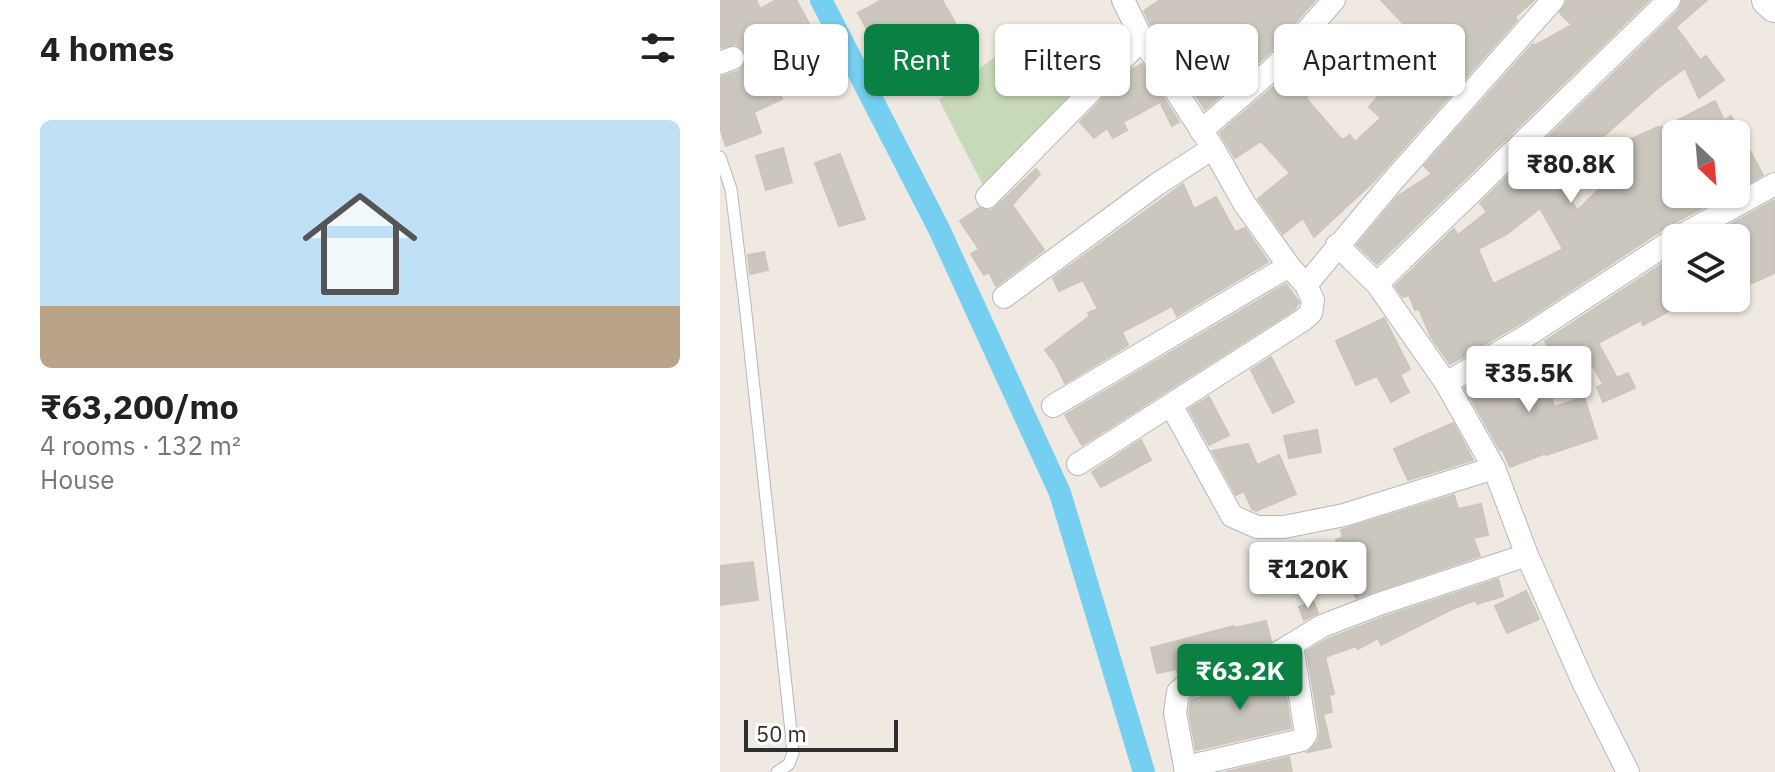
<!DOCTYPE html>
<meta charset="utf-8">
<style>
:root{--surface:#fff;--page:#f6f6f6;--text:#222;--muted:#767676;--accent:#0b8043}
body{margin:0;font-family:"IBM Plex Sans",sans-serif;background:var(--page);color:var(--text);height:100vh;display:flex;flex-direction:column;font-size:30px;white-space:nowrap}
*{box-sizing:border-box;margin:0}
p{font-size:26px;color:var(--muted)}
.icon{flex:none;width:44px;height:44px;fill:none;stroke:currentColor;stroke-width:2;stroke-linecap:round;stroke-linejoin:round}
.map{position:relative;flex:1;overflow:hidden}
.side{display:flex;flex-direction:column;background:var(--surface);width:720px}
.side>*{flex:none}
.top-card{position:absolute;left:24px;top:24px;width:760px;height:72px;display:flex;gap:16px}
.needle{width:52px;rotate:154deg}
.controls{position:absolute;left:942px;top:120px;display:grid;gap:16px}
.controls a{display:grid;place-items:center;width:88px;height:88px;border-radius:12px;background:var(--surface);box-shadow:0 2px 6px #0004;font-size:40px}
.scale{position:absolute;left:24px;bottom:20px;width:154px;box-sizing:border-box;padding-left:8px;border:4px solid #2e2e2e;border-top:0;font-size:22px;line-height:28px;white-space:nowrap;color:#2e2e2e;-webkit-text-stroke:6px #fff;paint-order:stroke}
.price{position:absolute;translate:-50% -68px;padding:0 18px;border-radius:8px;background:#fff;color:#222;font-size:26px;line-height:52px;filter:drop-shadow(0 2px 4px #0008)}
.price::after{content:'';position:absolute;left:50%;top:48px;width:24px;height:18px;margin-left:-12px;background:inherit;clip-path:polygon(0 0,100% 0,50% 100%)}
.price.active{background:var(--accent);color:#fff}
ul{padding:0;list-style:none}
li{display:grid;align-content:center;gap:16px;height:424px;padding:0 40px}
li span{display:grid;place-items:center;height:248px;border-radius:12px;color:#555}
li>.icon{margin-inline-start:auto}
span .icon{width:144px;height:144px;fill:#fffc;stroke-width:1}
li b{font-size:34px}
h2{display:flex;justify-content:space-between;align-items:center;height:96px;padding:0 40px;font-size:34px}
.tag{padding:0 28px;border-radius:12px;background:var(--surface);box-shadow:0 2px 6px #0004;font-size:28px;line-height:72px}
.tag.active{background:var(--accent);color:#fff}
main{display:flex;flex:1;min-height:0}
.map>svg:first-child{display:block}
.cemetery{fill:#c8d9b8}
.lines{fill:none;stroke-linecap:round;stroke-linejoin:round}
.canal{stroke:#75cff0;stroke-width:22}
.building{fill:#cbc7bf;stroke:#cbc5ba;stroke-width:2;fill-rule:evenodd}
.lane-casing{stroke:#b4b7c1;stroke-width:13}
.street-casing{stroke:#b4b7c1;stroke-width:24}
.secondary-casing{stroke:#b4b7c1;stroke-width:34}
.lane{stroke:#fff;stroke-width:11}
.street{stroke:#fff;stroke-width:22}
.secondary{stroke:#fff;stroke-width:32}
</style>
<main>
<section class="side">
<h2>4 homes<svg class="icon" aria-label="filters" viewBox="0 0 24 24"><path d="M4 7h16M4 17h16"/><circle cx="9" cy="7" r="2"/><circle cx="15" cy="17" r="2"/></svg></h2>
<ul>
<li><span style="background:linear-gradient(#bfe0f5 75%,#b9a48a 0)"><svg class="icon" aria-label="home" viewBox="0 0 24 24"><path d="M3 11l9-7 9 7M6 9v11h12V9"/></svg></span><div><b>₹63,200/mo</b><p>4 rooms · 132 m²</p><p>House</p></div></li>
</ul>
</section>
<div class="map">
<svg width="1055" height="772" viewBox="0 0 1055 772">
<rect width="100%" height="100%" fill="#efe9e1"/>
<!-- cemetery -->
<path class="cemetery" d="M 298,39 L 369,85 L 266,191 L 219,100 Z"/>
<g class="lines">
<!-- canal -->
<path class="canal" d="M 101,0 L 219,229 L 340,493 L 424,772"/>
</g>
<!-- building -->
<path class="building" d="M 0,0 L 36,0 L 40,9 L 56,0 L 76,0 L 91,27 L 42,54 L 62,99 L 34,112 L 41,133 L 6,146 L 0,128 L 0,77 L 19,71 L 27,59 L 26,52 L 16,44 L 0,48 Z
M 162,0 L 222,0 L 239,30 L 194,58 L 203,75 L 179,88 L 138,13 Z
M 440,0 L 595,0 L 569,30 L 563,34 L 564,36 L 547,55 L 485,109 L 434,32 L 424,11 Z
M 661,0 L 814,0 L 795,17 L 797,20 L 654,181 L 594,237 L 583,218 L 563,234 L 538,199 L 570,173 L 541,141 L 515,158 L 500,133 L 566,76 L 580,60 L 599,88 L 586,97 L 589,102 L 622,140 L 630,135 L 635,142 L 661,118 L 649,107 L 659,96 L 649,81 L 663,66 L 676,58 L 690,82 L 714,56 Z
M 847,0 L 929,0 L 657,264 L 637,245 L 678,196 L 712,174 L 704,166 L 813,44 L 814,46 L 852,25 L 840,13 Z
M 963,0 L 987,0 L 956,27 L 980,60 L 986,56 L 1004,80 L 979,98 L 965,68 L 940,86 L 849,167 L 836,173 L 857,211 L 882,186 L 863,161 L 938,127 L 945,127 L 995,101 L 1004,120 L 1011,116 L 1043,175 L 1016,190 L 1016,134 L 948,134 L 956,150 L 956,194 L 1008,194 L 948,226 L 798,325 L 730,364 L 711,337 L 699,309 L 695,310 L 689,295 L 683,297 L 675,286 L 734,229 L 738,235 L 767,212 L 760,203 L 959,10 ZM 820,208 L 843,249 L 773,284 L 758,249 L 787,234 Z
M 599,39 L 618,65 L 612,71 L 589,49 Z
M 422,64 L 459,122 L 452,126 L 440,102 L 403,122 L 407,130 L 393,138 L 387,128 L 374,138 L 360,122 L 389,92 L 399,87 L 397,84 L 412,69 Z
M 63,148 L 72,182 L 46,190 L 36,156 Z
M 120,154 L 145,219 L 119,226 L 95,163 Z
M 316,169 L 320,174 L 292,205 L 324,250 L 276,286 L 269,272 L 264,275 L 251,254 L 259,249 L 240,221 L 259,208 L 270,211 L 276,207 Z
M 463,184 L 474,209 L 496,197 L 515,232 L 525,228 L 548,262 L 457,316 L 452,306 L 402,332 L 408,345 L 345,383 L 335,363 L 325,350 L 370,316 L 368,313 L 378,309 L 363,280 L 339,291 L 333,278 Z
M 1055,200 L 1055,273 L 1016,290 L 1016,238 L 986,238 Z
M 44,252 L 48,270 L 30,274 L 28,255 Z
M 956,255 L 956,307 L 923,325 L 921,320 L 878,343 L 897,378 L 908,373 L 915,388 L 883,402 L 877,387 L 883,384 L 867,355 L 834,373 L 826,357 L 832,354 L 825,341 Z
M 566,284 L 579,302 L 575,309 L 362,445 L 345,415 Z
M 664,318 L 690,369 L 680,375 L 689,392 L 671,402 L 657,376 L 636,385 L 616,341 Z
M 551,357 L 574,402 L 553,413 L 531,370 Z
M 824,364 L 834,407 L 864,397 L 877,438 L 826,455 L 826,453 L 790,467 L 782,449 L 780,450 L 745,388 L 781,367 L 783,373 Z
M 489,397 L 509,435 L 489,445 L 469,409 Z
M 733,423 L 753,460 L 688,480 L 674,449 Z
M 597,430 L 601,452 L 569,458 L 564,436 Z
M 421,440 L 431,460 L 381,487 L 372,472 Z
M 528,444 L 537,465 L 559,455 L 576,494 L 536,511 L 532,509 L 524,491 L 516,495 L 492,451 Z
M 734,495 L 738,509 L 761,504 L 768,535 L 753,538 L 760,556 L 636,598 L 616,540 L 623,537 L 621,530 Z
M 33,562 L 38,600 L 0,605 L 0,566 Z
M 778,579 L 783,596 L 757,604 L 756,600 L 732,609 L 661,645 L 658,638 L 638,649 L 636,646 L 605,657 L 614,694 L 609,695 L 612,712 L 603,714 L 611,747 L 588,752 L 598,742 L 600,732 L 587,651 L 608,639 L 664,617 Z
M 806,591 L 819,619 L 787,633 L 775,606 Z
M 593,601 L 598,613 L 584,620 L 579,607 Z
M 546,621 L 551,641 L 530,653 L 458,674 L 457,669 L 437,673 L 431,648 L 514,626 L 515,628 Z
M 557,669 L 558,673 L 562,672 L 571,728 L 476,750 L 469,713 L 471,700 L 540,679 Z
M 569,757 L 572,772 L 506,772 Z"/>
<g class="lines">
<!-- lane casing -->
<g class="lane-casing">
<path id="lane" d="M 0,157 L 11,189 L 25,304 L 72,741 L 73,753 L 69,764 L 57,772"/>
</g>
<!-- street casing -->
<g class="street-casing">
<path id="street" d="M 0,63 L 13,58
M 481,131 L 557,65 L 614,0
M 267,197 L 422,39
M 957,238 L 1055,184
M 617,245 L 657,284 L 726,383 L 774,468 L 807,555 L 864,684 L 908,772
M 657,284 L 949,0
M 586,285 L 671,183 L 833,0
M 284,297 L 436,185 L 493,148
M 726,383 L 805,337 L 956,238
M 451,405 L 512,516 L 537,527 L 564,527 L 624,515 L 774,468
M 333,406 L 569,266
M 358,464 L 583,320 L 591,313 L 593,300 L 586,285 L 569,266 L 524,203 L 493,148 L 422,39 L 403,0
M 466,767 L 582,740 L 586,734 L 572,645
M 466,772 L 455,713 L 458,692 L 464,687 L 536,666 L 602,626 L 659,604 L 807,555"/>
</g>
<!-- secondary casing -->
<g class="secondary-casing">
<path id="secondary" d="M 1048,0 L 1055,6"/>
</g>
<!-- lane -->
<use href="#lane" class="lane"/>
<!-- street -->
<use href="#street" class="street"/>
<!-- secondary -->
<use href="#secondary" class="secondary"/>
</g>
</svg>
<div class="controls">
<a><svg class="needle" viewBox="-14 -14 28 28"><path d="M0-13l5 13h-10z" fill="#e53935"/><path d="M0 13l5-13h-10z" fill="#767676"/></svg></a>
<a><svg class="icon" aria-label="layers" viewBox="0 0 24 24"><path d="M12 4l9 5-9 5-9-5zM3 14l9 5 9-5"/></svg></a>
</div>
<div class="scale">50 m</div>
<b class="price" style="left:851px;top:205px">₹80.8K</b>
<b class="price" style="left:809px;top:414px">₹35.5K</b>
<b class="price" style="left:588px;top:610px">₹120K</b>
<b class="price active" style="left:520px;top:712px">₹63.2K</b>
<div class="top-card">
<a class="tag">Buy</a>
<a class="tag active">Rent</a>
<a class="tag">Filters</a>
<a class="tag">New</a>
<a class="tag">Apartment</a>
</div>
</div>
</main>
